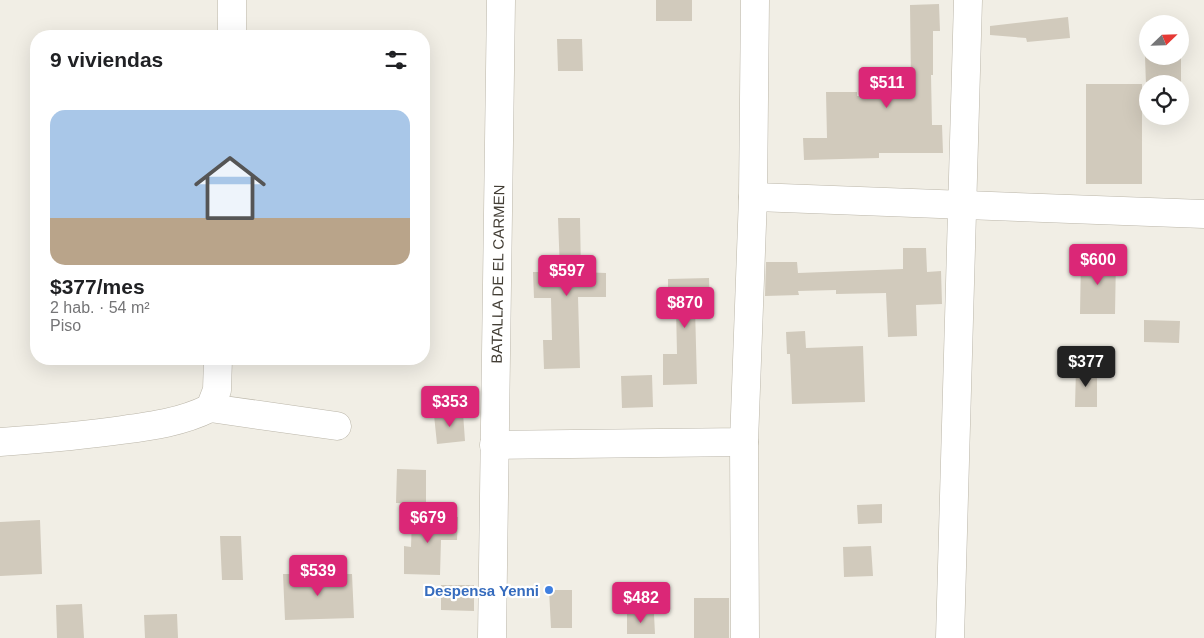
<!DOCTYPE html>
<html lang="es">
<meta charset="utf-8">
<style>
:root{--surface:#fff;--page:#f2f2f2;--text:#202124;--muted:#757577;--accent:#db2777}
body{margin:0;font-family:Arial,sans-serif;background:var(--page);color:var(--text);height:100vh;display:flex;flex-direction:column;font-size:19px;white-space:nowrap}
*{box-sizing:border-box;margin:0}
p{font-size:16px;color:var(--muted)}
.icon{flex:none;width:28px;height:28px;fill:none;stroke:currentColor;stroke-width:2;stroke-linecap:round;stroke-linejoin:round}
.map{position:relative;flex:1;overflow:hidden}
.drawer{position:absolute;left:30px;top:30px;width:400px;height:335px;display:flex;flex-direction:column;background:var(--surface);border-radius:20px;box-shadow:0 5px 20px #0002}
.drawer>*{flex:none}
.needle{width:32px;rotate:67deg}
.controls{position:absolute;left:1139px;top:15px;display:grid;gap:10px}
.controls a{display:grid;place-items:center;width:50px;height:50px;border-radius:50%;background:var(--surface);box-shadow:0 5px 20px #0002;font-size:25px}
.price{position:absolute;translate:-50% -42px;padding:0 11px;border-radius:5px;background:var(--accent);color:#fff;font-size:16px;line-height:32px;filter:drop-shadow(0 1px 2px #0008)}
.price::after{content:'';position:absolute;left:50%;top:30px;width:15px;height:11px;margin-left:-8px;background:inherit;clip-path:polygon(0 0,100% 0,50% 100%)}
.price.selected{background:#222;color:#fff}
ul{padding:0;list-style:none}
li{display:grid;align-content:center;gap:10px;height:265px;padding:0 20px}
li span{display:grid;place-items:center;height:155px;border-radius:15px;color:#555}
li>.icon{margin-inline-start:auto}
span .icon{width:90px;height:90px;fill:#fffc;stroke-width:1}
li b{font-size:21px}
h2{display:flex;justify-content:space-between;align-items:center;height:60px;padding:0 20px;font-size:21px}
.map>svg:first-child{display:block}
.building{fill:#d1cabc}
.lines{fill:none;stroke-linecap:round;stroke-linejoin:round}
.minor-casing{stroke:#bbb6a9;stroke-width:29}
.minor{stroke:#fff;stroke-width:28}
.shop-dot{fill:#3f7fe0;stroke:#fff;stroke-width:2}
.labels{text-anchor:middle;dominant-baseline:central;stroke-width:4.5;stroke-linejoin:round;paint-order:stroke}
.street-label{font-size:15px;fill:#433e35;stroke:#fff}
.shop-label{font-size:15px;font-weight:bold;fill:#366cbe;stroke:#fff;text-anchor:end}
</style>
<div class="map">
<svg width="1204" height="638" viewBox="0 0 1204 638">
<rect width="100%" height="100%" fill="#f1eee5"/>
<!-- building -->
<path class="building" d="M 656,0 L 692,0 L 692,21 L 656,21 Z
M 939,4 L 940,31 L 933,31 L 933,75 L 931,75 L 932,125 L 942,125 L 943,153 L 879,153 L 879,158 L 804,160 L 803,138 L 827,138 L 826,92 L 857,92 L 857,96 L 903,95 L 903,82 L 911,82 L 910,5 Z
M 1068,17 L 1070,38 L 1027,42 L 1026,38 L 990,35 L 990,26 Z
M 557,39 L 582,39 L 583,71 L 558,71 Z
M 1145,56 L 1181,56 L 1181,85 L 1148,84 L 1146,85 Z
M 1086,84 L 1142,84 L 1142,184 L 1086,184 Z
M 558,218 L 580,218 L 581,272 L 606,273 L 606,297 L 578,297 L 580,368 L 544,369 L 543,340 L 552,340 L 551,298 L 534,298 L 533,272 L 560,272 Z
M 903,248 L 926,248 L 927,272 L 941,271 L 942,304 L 916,305 L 917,336 L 888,337 L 886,293 L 836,294 L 836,290 L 798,291 L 799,295 L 765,296 L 766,262 L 797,262 L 798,273 L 903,269 Z
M 1081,258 L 1116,258 L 1115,314 L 1080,314 Z
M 709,278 L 710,306 L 695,307 L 697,384 L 663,385 L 663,354 L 677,354 L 676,307 L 668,307 L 668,279 Z
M 1144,320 L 1180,321 L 1179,343 L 1144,342 Z
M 805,331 L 806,348 L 863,346 L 865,402 L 792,404 L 790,354 L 787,354 L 786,332 Z
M 1076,368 L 1097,368 L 1097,407 L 1075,407 Z
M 652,375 L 653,407 L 622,408 L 621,376 Z
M 463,413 L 465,441 L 437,444 L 434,415 Z
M 397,469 L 426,470 L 426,504 L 396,503 Z
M 882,504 L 882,523 L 858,524 L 857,505 Z
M 412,517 L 458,517 L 457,540 L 441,540 L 440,575 L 404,574 L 404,546 L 411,547 Z
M 40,520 L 42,574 L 0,576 L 0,522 Z
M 220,536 L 241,536 L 243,580 L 222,580 Z
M 871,546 L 873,576 L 844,577 L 843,547 Z
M 283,574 L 352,574 L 354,618 L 285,620 Z
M 441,585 L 474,585 L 474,611 L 441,610 Z
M 549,590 L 572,590 L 572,628 L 551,628 Z
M 694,598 L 729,598 L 729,638 L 694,638 Z
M 82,604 L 84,638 L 57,638 L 56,605 Z
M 177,614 L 178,638 L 145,638 L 144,615 Z
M 627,614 L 654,614 L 655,634 L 627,634 Z"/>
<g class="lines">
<!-- minor casing -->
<g class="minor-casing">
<g id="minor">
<path d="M 232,0 L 232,36"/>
<path d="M 753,197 L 1204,214"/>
<path d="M 210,408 L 337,426"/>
<path d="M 0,442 C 41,439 81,436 122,430 C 152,426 182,422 210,408 L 217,390 L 218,359"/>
<path d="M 744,442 L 745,638"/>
<path d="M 494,445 L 744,442 L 753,197 L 755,0"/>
<path id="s1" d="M 492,638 L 501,0"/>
<path d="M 950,638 L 968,0"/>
</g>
</g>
<!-- minor -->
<use href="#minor" class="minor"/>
</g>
<!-- markers -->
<circle class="shop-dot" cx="549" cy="590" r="5"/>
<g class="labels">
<!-- street labels -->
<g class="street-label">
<text stroke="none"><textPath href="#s1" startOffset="364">BATALLA DE EL CARMEN</textPath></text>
</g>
<!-- shop labels -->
<g class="shop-label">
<text x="539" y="590">Despensa Yenni</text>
</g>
</g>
</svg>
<div class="controls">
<a><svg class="needle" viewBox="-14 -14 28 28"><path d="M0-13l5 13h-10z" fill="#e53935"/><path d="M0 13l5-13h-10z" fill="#757577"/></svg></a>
<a><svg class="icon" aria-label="locate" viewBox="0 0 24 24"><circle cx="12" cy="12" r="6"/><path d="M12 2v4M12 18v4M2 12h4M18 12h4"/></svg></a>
</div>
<b class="price" style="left:887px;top:109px">$511</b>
<b class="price" style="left:1098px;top:286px">$600</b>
<b class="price" style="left:567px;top:297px">$597</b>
<b class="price" style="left:685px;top:329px">$870</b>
<b class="price selected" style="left:1086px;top:388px">$377</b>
<b class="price" style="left:450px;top:428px">$353</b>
<b class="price" style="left:428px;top:544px">$679</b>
<b class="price" style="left:318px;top:597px">$539</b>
<b class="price" style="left:641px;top:624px">$482</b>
<section class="drawer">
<h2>9 viviendas<svg class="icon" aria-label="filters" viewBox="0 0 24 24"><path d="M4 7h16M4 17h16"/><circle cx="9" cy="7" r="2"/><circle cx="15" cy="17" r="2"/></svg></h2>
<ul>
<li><span style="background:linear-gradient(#a9c7e8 70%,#b9a48a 0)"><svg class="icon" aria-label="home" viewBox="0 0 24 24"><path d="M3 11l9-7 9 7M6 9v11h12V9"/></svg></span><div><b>$377/mes</b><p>2 hab. · 54 m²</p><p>Piso</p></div></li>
</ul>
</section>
</div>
